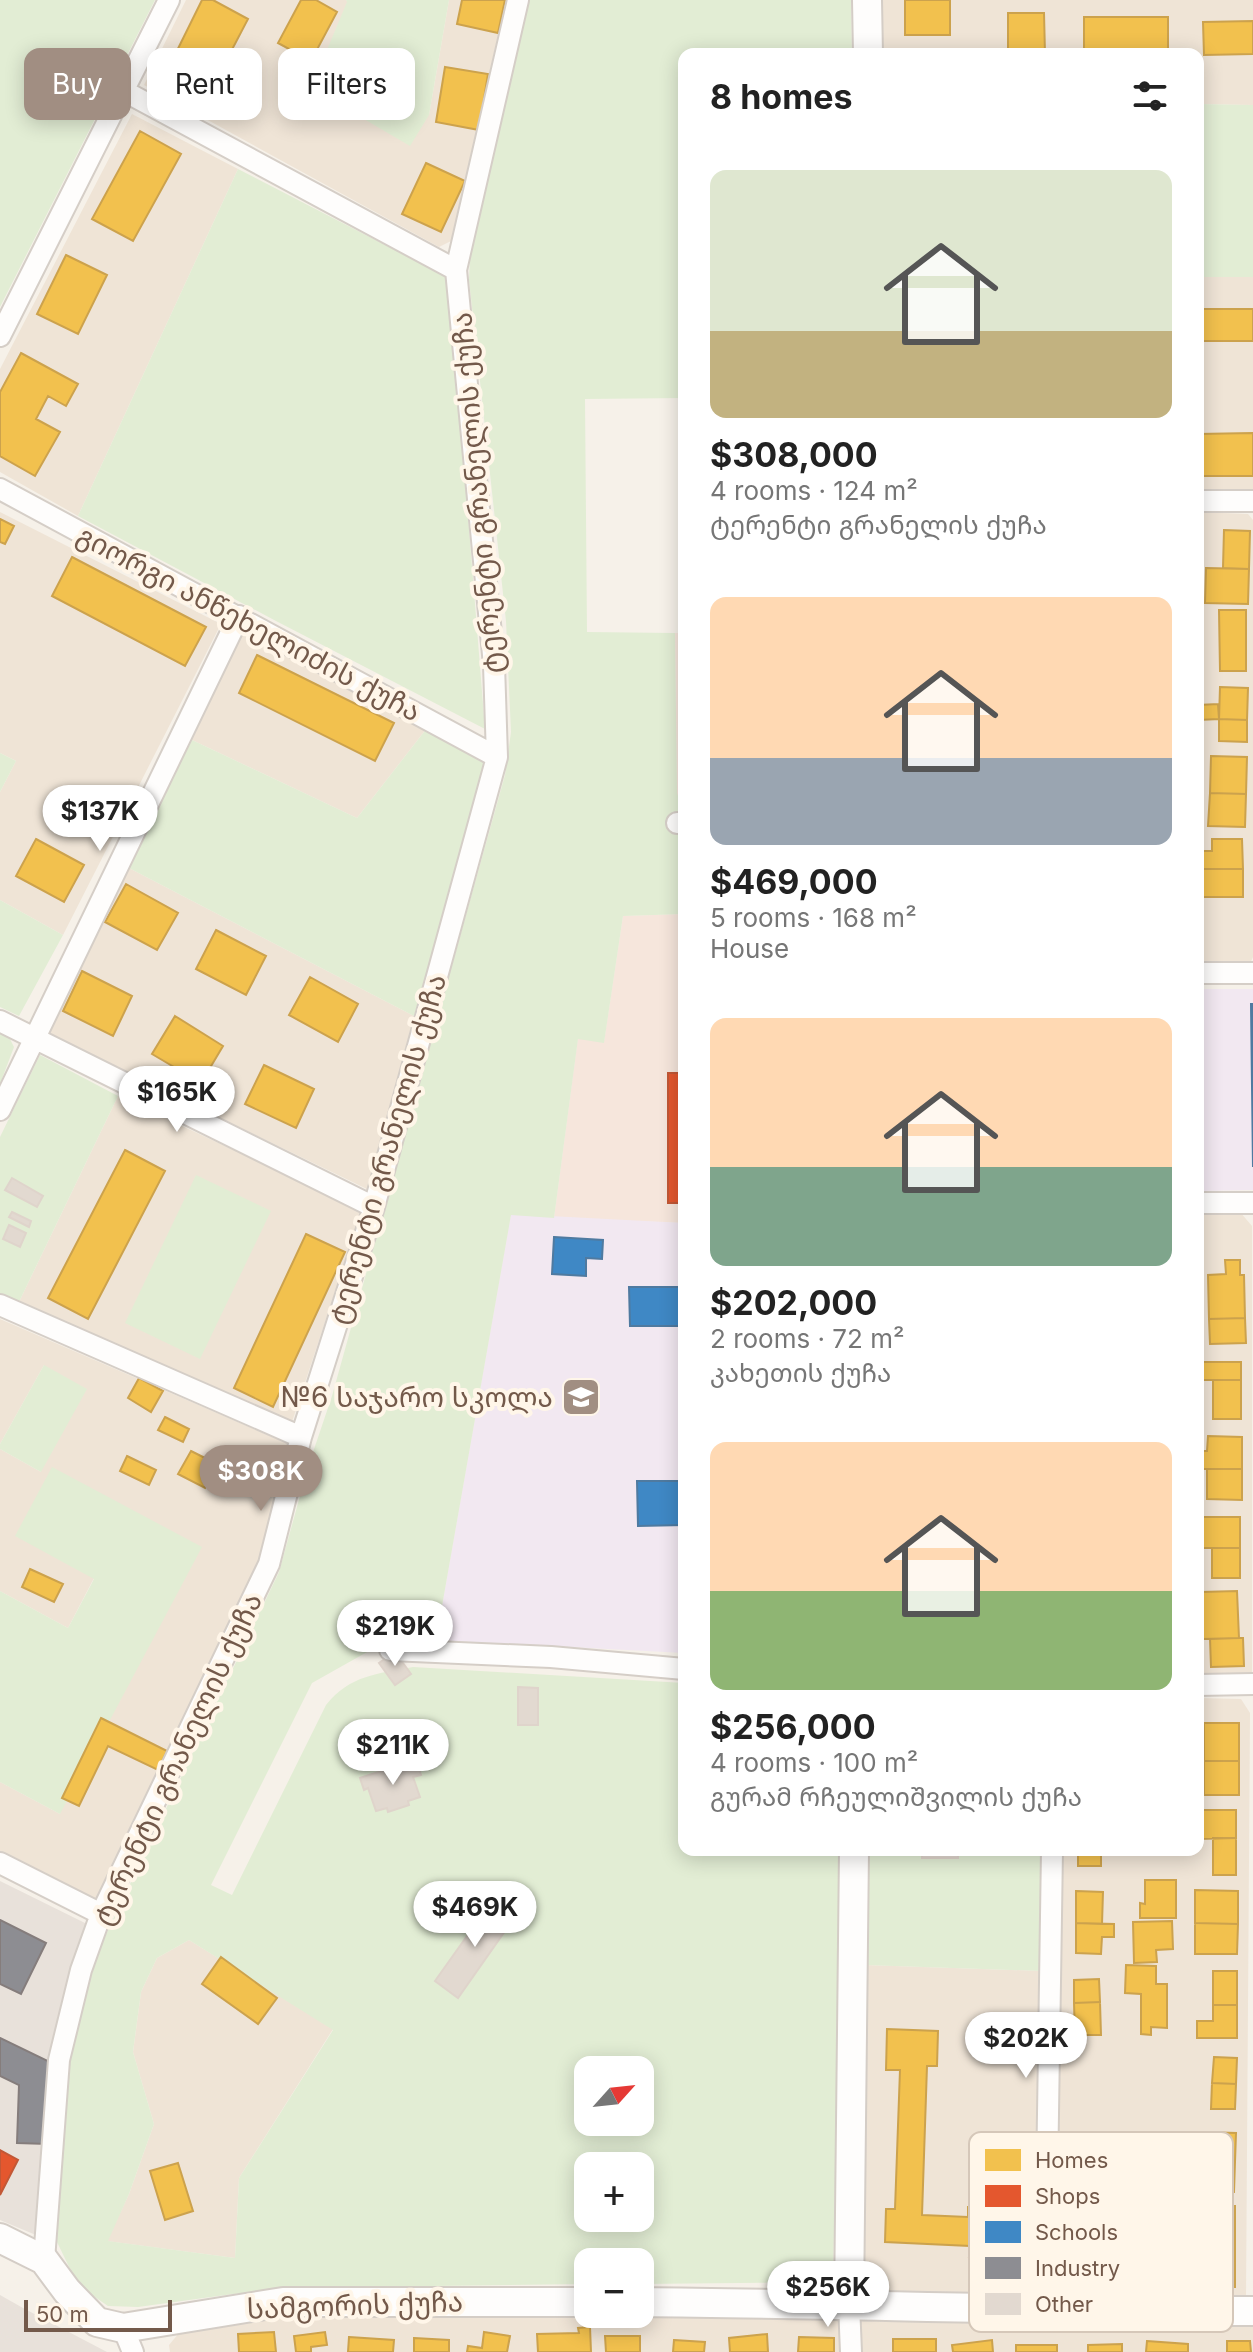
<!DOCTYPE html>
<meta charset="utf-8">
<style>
:root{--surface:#fff;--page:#f6f6f6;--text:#222;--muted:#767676;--accent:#a18e82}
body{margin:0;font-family:Inter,"Noto Sans Georgian",sans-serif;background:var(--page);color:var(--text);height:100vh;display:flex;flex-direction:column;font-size:30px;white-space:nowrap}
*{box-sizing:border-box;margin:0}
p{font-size:26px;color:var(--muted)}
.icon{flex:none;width:44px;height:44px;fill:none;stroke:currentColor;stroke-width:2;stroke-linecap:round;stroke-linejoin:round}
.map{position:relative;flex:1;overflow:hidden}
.drawer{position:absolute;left:678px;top:48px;width:526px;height:1808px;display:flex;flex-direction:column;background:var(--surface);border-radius:16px;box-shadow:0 4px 20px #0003}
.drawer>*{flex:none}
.guide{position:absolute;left:24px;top:48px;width:534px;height:72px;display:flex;gap:16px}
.needle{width:52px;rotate:63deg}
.tools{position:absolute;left:574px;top:2056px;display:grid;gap:16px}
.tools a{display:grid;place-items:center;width:80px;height:80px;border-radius:16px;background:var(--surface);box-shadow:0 4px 20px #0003;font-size:40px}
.scale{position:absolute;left:24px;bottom:20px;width:148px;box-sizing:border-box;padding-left:8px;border:4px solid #73594a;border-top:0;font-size:22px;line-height:28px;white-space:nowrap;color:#73594a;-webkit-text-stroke:6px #fff6e9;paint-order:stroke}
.price{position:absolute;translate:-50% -68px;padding:0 18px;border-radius:28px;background:#fff;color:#222;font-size:26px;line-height:52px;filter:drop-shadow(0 2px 4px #0008)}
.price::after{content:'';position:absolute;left:50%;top:48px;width:24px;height:18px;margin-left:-12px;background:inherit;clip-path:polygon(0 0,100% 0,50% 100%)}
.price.on{background:var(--accent);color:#fff}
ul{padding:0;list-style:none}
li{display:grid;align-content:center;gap:16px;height:424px;padding:0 32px}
li span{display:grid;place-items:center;height:248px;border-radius:16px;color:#555}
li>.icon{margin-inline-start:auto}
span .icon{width:144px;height:144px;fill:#fffc;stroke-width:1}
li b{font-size:34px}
h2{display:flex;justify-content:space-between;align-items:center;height:96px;padding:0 32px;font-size:34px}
.pill{padding:0 28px;border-radius:16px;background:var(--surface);box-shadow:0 4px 20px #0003;font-size:28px;line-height:72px}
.pill.on{background:var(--accent);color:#fff}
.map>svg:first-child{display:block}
.residential{fill:#efe4d6}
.commercial{fill:#f6e6dc}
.industrial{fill:#e8e1da}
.education{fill:#f2e8f1}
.green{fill:#e2edd4;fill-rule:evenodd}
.homes{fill:#f2c14e;stroke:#cca24d;stroke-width:2}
.shops{fill:#e4572e;stroke:#c25836;stroke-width:2}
.schools{fill:#3f88c5;stroke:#4f7aa0;stroke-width:2}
.industry{fill:#8d8d92;stroke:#857d7c;stroke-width:2}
.building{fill:#e2d9d0;stroke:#dfd4cb;stroke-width:2}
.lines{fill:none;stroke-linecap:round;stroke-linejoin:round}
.street-casing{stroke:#d5cec7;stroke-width:24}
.secondary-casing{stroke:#d4cdc6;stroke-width:32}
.street{stroke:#fefdfc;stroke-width:20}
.secondary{stroke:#fefdfc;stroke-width:28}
.labels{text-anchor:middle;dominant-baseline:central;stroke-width:8;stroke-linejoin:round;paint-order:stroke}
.street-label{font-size:28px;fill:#73594a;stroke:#fff6e9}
.poi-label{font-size:28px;fill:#73594a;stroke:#fff6e9;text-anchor:end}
.key{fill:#fff6e9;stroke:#d5c7b9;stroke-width:2}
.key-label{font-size:22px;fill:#73594a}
</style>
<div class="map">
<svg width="1253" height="2352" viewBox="0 0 1253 2352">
<rect width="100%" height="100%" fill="#f6f1e9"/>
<!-- residential -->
<path class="residential" d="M 186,0 L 346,0 L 429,115 L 449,0 L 506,0 L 451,241 L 439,247 L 144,85 Z
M 877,0 L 1253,0 L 1253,105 L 1198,104 L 1198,54 L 877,54 Z
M 132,114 L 238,169 L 78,516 L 0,472 L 0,369 Z
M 1198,277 L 1253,277 L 1253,489 L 1198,489 Z
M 0,512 L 221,624 L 63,935 L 0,900 L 0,792 L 16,761 L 0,753 Z
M 1198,512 L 1248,514 L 1253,520 L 1253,957 L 1249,966 L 1198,966 Z
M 243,632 L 427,728 L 357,818 L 192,740 Z
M 127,867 L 414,1016 L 369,1190 L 47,1034 Z
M 118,1096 L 362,1210 L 292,1422 L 18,1304 Z
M 1198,1212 L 1240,1212 L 1252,1226 L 1252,1674 L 1246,1679 L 1198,1679 Z
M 0,1319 L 288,1444 L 263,1563 L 97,1901 L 0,1852 L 0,1782 L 60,1814 L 94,1578 L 68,1628 L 0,1591 L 0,1449 L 41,1472 L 44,1365 L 0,1444 Z
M 1198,1698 L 1241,1699 L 1250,1713 L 1246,2298 L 1056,2302 L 1052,2293 L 1057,1850 L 1198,1850 Z
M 189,1940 L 333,2029 L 239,2178 L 235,2258 L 107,2241 L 129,2194 L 154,2124 L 133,2052 L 141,1992 L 157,1958 Z
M 865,1965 L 1043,1971 L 1036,2306 L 858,2299 Z
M 273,2314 L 1253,2320 L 1253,2352 L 170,2352 L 169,2345 L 179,2333 Z"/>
<!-- commercial -->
<path class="commercial" d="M 675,633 L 684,633 L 684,814 L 677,799 Z
M 684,914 L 684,1223 L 554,1218 L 578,1038 L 604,1042 L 623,916 Z"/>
<!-- industrial -->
<path class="industrial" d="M 0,1881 L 87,1924 L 55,2053 L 43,2238 L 0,2220 Z
M 0,2295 L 23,2308 L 107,2352 L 0,2352 Z"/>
<!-- education -->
<path class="education" d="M 1198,989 L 1253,989 L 1253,1190 L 1198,1191 Z
M 511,1214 L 684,1223 L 684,1653 L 436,1640 Z"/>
<!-- green -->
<path class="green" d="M 0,0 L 155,0 L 0,307 Z
M 346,0 L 449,0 L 429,115 L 410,146 L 311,88 L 347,2 Z
M 528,0 L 851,0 L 852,54 L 684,54 L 684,398 L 585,399 L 587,632 L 675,633 L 677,793 L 684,814 L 684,914 L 623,916 L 604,1043 L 578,1039 L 554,1218 L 511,1215 L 436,1640 L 392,1638 L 312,1683 L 211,1885 L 232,1895 L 326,1705 C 350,1675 377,1674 413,1667 L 684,1683 L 684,1850 L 842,1850 L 833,2282 L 640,2284 L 640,2262 L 588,2262 L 588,2284 L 355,2287 L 233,2294 L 138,2307 L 108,2306 L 86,2291 L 72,2273 L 57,2242 L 68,2063 L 77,2022 L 100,1947 L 279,1572 L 308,1467 L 332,1396 L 505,775 L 511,732 L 506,621 L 469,280 L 470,255 ZM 189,1940 L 333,2030 L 239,2178 L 235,2258 L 108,2241 L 129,2194 L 154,2124 L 133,2052 L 141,1992 L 157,1958 ZM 588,2070 L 640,2070 L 640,2122 L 588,2122 ZM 588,2166 L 640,2166 L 640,2218 L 588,2218 Z
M 1198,104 L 1253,105 L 1253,277 L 1198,277 Z
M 238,169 L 449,278 L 485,729 L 276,621 L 78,516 Z
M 427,728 L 486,761 L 414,1016 L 127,867 L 192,740 L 357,818 Z
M 0,753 L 16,761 L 0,792 Z
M 0,900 L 63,935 L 19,1016 L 0,1007 Z
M 0,1031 L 8,1035 L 14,1047 L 0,1084 Z
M 40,1055 L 118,1096 L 18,1304 L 0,1295 L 0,1137 Z
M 196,1175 L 271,1211 L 200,1359 L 125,1323 Z
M 44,1365 L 87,1389 L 41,1472 L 0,1449 L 0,1444 Z
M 52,1467 L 202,1547 L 60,1814 L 0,1782 L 0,1591 L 68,1628 L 94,1579 L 15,1536 Z
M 867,1850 L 1046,1850 L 1043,1971 L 865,1965 Z"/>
<!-- homes -->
<path class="homes" d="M 202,0 L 213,0 L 248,19 L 201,109 L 158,89 Z
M 301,0 L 316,0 L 337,12 L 311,61 L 278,43 Z
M 462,0 L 505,0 L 498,33 L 457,24 Z
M 905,0 L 950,0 L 950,35 L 905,35 Z
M 1008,13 L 1044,13 L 1045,54 L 1008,54 Z
M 1084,17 L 1168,17 L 1168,51 L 1084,50 Z
M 1253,21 L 1253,54 L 1204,55 L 1203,22 Z
M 445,67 L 488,74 L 479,130 L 436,122 Z
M 140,131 L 181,154 L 133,241 L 92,219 Z
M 426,163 L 465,181 L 441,232 L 402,214 Z
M 66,255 L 107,275 L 78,334 L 37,314 Z
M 1198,309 L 1253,309 L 1253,341 L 1198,341 Z
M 21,353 L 78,384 L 66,406 L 48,396 L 36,419 L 60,432 L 35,476 L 0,456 L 0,392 Z
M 1253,433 L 1253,476 L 1198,476 L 1198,434 Z
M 0,519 L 14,526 L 5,544 L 0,542 Z
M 1224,530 L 1250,531 L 1249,569 L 1223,568 Z
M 72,557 L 206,627 L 185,666 L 52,596 Z
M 1206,568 L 1249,569 L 1248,604 L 1205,603 Z
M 1219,610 L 1246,610 L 1246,671 L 1220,671 Z
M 257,655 L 394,723 L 375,761 L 239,693 Z
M 1220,687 L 1248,688 L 1247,720 L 1219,719 Z
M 1218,704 L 1219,719 L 1198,720 L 1198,705 Z
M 1219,719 L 1247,720 L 1247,742 L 1219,741 Z
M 1211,756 L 1247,757 L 1246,794 L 1210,793 Z
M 1210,793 L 1246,794 L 1245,827 L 1208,826 Z
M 36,839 L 84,865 L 64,902 L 16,876 Z
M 1212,839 L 1242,839 L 1243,869 L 1198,869 L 1198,851 L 1212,851 Z
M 1198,869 L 1243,869 L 1243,897 L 1198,897 Z
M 126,884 L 178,913 L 157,950 L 105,922 Z
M 216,930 L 266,956 L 246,995 L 196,969 Z
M 82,971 L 132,996 L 113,1036 L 63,1011 Z
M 310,977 L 358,1004 L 338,1042 L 289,1015 Z
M 175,1016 L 223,1046 L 201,1083 L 152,1054 Z
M 264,1065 L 314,1089 L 296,1128 L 245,1104 Z
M 125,1150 L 165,1171 L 88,1319 L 48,1298 Z
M 306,1234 L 345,1252 L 273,1407 L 234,1388 Z
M 1225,1260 L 1240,1260 L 1240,1275 L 1244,1275 L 1245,1318 L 1209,1319 L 1208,1275 L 1226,1274 Z
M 1245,1318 L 1246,1343 L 1210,1344 L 1209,1319 Z
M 1200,1362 L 1241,1362 L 1241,1380 L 1200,1380 Z
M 139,1378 L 163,1391 L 151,1412 L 128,1398 Z
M 1213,1380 L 1241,1380 L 1241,1419 L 1213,1419 Z
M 165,1417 L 189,1429 L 183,1442 L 158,1430 Z
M 1208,1436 L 1242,1437 L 1242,1469 L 1198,1469 L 1198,1451 L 1207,1451 Z
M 191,1451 L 217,1464 L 205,1488 L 178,1474 Z
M 127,1456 L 156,1470 L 149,1485 L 120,1471 Z
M 1207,1469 L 1242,1469 L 1242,1500 L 1207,1499 Z
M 1202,1517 L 1240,1517 L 1240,1548 L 1202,1548 Z
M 1212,1548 L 1240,1548 L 1240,1578 L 1212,1578 Z
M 30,1569 L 63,1584 L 54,1602 L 22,1587 Z
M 1237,1591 L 1239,1638 L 1203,1639 L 1201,1592 Z
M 1239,1638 L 1243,1638 L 1244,1666 L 1211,1667 L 1210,1639 Z
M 101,1718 L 167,1751 L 158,1770 L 108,1746 L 79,1806 L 62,1798 Z
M 1204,1723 L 1239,1723 L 1239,1761 L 1204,1761 Z
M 1204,1761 L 1239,1761 L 1239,1795 L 1204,1795 Z
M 1198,1810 L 1236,1810 L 1236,1838 L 1198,1839 Z
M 1213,1838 L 1236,1838 L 1236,1875 L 1213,1875 Z
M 1078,1850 L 1114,1850 L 1114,1854 L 1101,1854 L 1101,1866 L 1078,1866 Z
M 1145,1880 L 1176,1880 L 1176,1918 L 1140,1918 L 1140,1903 L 1145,1904 Z
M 1195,1890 L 1238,1891 L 1238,1924 L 1195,1923 Z
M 1076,1891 L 1103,1892 L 1102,1924 L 1076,1923 Z
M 1172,1921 L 1173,1949 L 1156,1950 L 1157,1962 L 1134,1963 L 1133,1922 Z
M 1076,1923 L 1114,1924 L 1114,1937 L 1102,1937 L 1101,1954 L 1076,1953 Z
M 1195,1923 L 1238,1924 L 1237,1954 L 1195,1954 Z
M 221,1957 L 277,1998 L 258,2024 L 202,1984 Z
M 1126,1965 L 1156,1966 L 1156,1984 L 1167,1984 L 1167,2028 L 1151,2027 L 1151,2035 L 1141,2034 L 1141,1994 L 1125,1993 Z
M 1213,1971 L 1237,1971 L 1237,2005 L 1213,2005 Z
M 1099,1979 L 1100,2002 L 1074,2003 L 1074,1980 Z
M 1100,2002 L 1101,2035 L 1075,2035 L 1074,2003 Z
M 1213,2005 L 1237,2005 L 1237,2038 L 1197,2038 L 1197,2021 L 1213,2021 Z
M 887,2029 L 938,2031 L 937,2066 L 927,2066 L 922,2215 L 968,2217 L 968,2207 L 1003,2209 L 1001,2258 L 969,2257 L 970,2246 L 885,2242 L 886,2209 L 895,2209 L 900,2070 L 886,2070 Z
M 1214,2057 L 1237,2058 L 1236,2084 L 1212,2083 Z
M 1212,2083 L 1236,2084 L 1235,2109 L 1211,2109 Z
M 1205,2132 L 1236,2133 L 1235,2162 L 1204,2161 Z
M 1204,2161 L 1235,2162 L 1234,2192 L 1203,2191 Z
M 178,2163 L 193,2211 L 165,2220 L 150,2171 Z
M 1209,2206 L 1235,2206 L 1235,2250 L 1209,2250 Z
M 1209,2250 L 1235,2250 L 1235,2287 L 1209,2287 Z
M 590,2327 L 591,2352 L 538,2352 L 537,2334 L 579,2333 L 578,2328 Z
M 274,2332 L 276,2352 L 239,2352 L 238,2334 Z
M 325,2332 L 327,2345 L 311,2347 L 311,2352 L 296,2352 L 294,2336 Z
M 484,2332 L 510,2336 L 507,2352 L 467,2352 L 468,2346 L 482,2348 Z
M 767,2334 L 768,2352 L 730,2352 L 729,2338 Z
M 605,2336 L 640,2336 L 640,2352 L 606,2352 Z
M 349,2337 L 394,2340 L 393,2352 L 348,2352 Z
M 799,2337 L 834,2338 L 834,2352 L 798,2352 Z
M 414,2338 L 449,2340 L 449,2352 L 414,2352 Z
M 893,2339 L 936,2339 L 936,2352 L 893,2352 Z
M 674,2340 L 705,2342 L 704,2352 L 673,2352 Z
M 992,2340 L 993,2352 L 953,2352 L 952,2345 Z
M 1147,2341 L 1188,2344 L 1188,2352 L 1146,2352 Z
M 1227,2341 L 1250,2341 L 1251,2352 L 1227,2352 Z
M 1122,2344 L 1122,2352 L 1088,2352 L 1088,2345 Z
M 1016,2345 L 1057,2345 L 1057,2352 L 1016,2352 Z"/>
<!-- shops -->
<path class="shops" d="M 668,1073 L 684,1073 L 684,1203 L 668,1203 Z
M 0,2150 L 18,2160 L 0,2195 Z"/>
<!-- schools -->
<path class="schools" d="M 1251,1004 L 1253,1004 L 1253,1167 Z
M 554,1237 L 603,1240 L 602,1259 L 586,1258 L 586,1276 L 552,1274 Z
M 629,1287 L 684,1287 L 684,1326 L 630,1326 Z
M 637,1481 L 684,1481 L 684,1525 L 638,1526 Z"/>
<!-- industry -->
<path class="industry" d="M 0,1920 L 46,1943 L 21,1994 L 0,1984 Z
M 0,2038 L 52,2063 L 48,2144 L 17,2143 L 19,2085 L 0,2076 Z"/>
<!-- building -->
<path class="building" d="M 12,1178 L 43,1196 L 37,1207 L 5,1190 Z
M 12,1212 L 31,1221 L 29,1227 L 9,1217 Z
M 9,1225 L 26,1233 L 20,1247 L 3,1239 Z
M 395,1652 L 411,1674 L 395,1685 L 379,1663 Z
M 518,1687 L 538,1688 L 538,1725 L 518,1725 Z
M 416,1760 L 421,1775 L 413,1777 L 420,1797 L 408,1801 L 409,1805 L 388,1812 L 387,1808 L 376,1811 L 368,1788 L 364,1790 L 360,1778 Z
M 922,1850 L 958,1850 L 958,1858 L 922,1858 Z
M 492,1901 L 515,1917 L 458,1998 L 435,1981 Z"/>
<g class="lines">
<!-- street casing -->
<g class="street-casing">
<path id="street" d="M 124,91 L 456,270
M 0,336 L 169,0
M 0,489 L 497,757
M 1198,501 L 1253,501
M 677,823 L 684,823
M 1198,973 L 1253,973
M 0,1021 L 374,1207
M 0,1110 L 239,616
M 1198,1203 L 1253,1203
M 0,1305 L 301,1437
M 390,1650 L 551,1657 L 684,1669
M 1198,1685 L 1253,1684
M 0,1863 L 101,1914
M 44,2260 L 59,2060 L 81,1970 L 101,1914 L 269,1564 L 301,1437 L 374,1207 L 497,757 L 494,665 L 456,270 L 518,0
M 849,2304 L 851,2352
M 1045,2311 L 1052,1850
M 123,2328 L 133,2352"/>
</g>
<!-- secondary casing -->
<g class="secondary-casing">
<path id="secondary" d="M 867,0 L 868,54
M 0,2238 L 44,2260 L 67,2291 L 97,2322 L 123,2328 L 283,2302 L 588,2302
M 640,2302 C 844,2304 1049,2311 1253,2311
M 849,2304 L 854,1850"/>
</g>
<!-- street -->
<use href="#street" class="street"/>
<!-- secondary -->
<use href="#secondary" class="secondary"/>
</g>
<!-- icons -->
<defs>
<g id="school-square" transform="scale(2)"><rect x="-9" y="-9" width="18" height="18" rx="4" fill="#a18e82" stroke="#fff6e9"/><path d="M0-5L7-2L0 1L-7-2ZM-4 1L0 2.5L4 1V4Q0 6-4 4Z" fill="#fff"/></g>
</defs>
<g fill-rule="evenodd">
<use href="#school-square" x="581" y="1397"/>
</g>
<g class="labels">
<!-- street labels -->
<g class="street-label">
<text transform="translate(477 493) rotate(-95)">ტერენტი გრანელის ქუჩა</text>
<text transform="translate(249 623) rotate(28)">გიორგი ანწეხელიძის ქუჩა</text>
<text transform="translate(387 1149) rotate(-74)">ტერენტი გრანელის ქუჩა</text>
<text transform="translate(177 1759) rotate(-65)">ტერენტი გრანელის ქუჩა</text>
<text transform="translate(355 2305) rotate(-2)">სამგორის ქუჩა</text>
</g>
<!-- poi labels -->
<g class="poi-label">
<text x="553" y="1397">№6 საჯარო სკოლა</text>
</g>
</g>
<!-- legend -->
<rect x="969" y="2132" width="264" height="200" rx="12" class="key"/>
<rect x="985" y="2149" width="36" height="22" fill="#f2c14e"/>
<rect x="985" y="2185" width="36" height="22" fill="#e4572e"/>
<rect x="985" y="2221" width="36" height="22" fill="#3f88c5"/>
<rect x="985" y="2257" width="36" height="22" fill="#8d8d92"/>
<rect x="985" y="2293" width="36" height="22" fill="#e2d9d0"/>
<g class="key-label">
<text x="1035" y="2168">Homes</text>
<text x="1035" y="2204">Shops</text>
<text x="1035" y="2240">Schools</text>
<text x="1035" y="2276">Industry</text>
<text x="1035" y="2312">Other</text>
</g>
</svg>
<div class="tools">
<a><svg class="needle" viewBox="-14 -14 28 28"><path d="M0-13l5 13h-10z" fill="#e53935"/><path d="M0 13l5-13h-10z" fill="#767676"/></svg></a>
<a>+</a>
<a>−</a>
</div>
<div class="scale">50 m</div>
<b class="price" style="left:100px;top:853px">$137K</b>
<b class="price" style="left:177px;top:1134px">$165K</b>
<b class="price on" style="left:261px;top:1513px">$308K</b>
<b class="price" style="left:395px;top:1668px">$219K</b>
<b class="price" style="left:393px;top:1787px">$211K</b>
<b class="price" style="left:475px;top:1949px">$469K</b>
<b class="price" style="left:1026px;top:2080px">$202K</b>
<b class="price" style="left:828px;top:2329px">$256K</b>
<div class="guide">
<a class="pill on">Buy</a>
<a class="pill">Rent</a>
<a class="pill">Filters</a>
</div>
<section class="drawer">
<h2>8 homes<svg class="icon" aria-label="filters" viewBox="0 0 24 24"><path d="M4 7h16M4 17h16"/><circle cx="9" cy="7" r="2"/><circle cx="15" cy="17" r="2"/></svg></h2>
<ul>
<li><span style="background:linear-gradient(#dfe7d0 65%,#c2b280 0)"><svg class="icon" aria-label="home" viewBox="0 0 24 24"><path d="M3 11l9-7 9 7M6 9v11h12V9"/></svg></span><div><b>$308,000</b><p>4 rooms · 124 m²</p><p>ტერენტი გრანელის ქუჩა</p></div></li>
<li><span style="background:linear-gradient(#ffd9b3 65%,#9aa5b1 0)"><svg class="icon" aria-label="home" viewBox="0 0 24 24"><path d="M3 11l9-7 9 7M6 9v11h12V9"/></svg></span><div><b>$469,000</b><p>5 rooms · 168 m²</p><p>House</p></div></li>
<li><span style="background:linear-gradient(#ffd9b3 60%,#7fa58c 0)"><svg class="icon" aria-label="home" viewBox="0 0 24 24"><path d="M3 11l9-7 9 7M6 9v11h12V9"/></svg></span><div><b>$202,000</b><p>2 rooms · 72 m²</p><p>კახეთის ქუჩა</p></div></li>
<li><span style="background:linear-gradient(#ffd9b3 60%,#8fb573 0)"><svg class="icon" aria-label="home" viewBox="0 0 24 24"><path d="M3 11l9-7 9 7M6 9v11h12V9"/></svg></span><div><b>$256,000</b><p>4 rooms · 100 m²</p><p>გურამ რჩეულიშვილის ქუჩა</p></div></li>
</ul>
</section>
</div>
